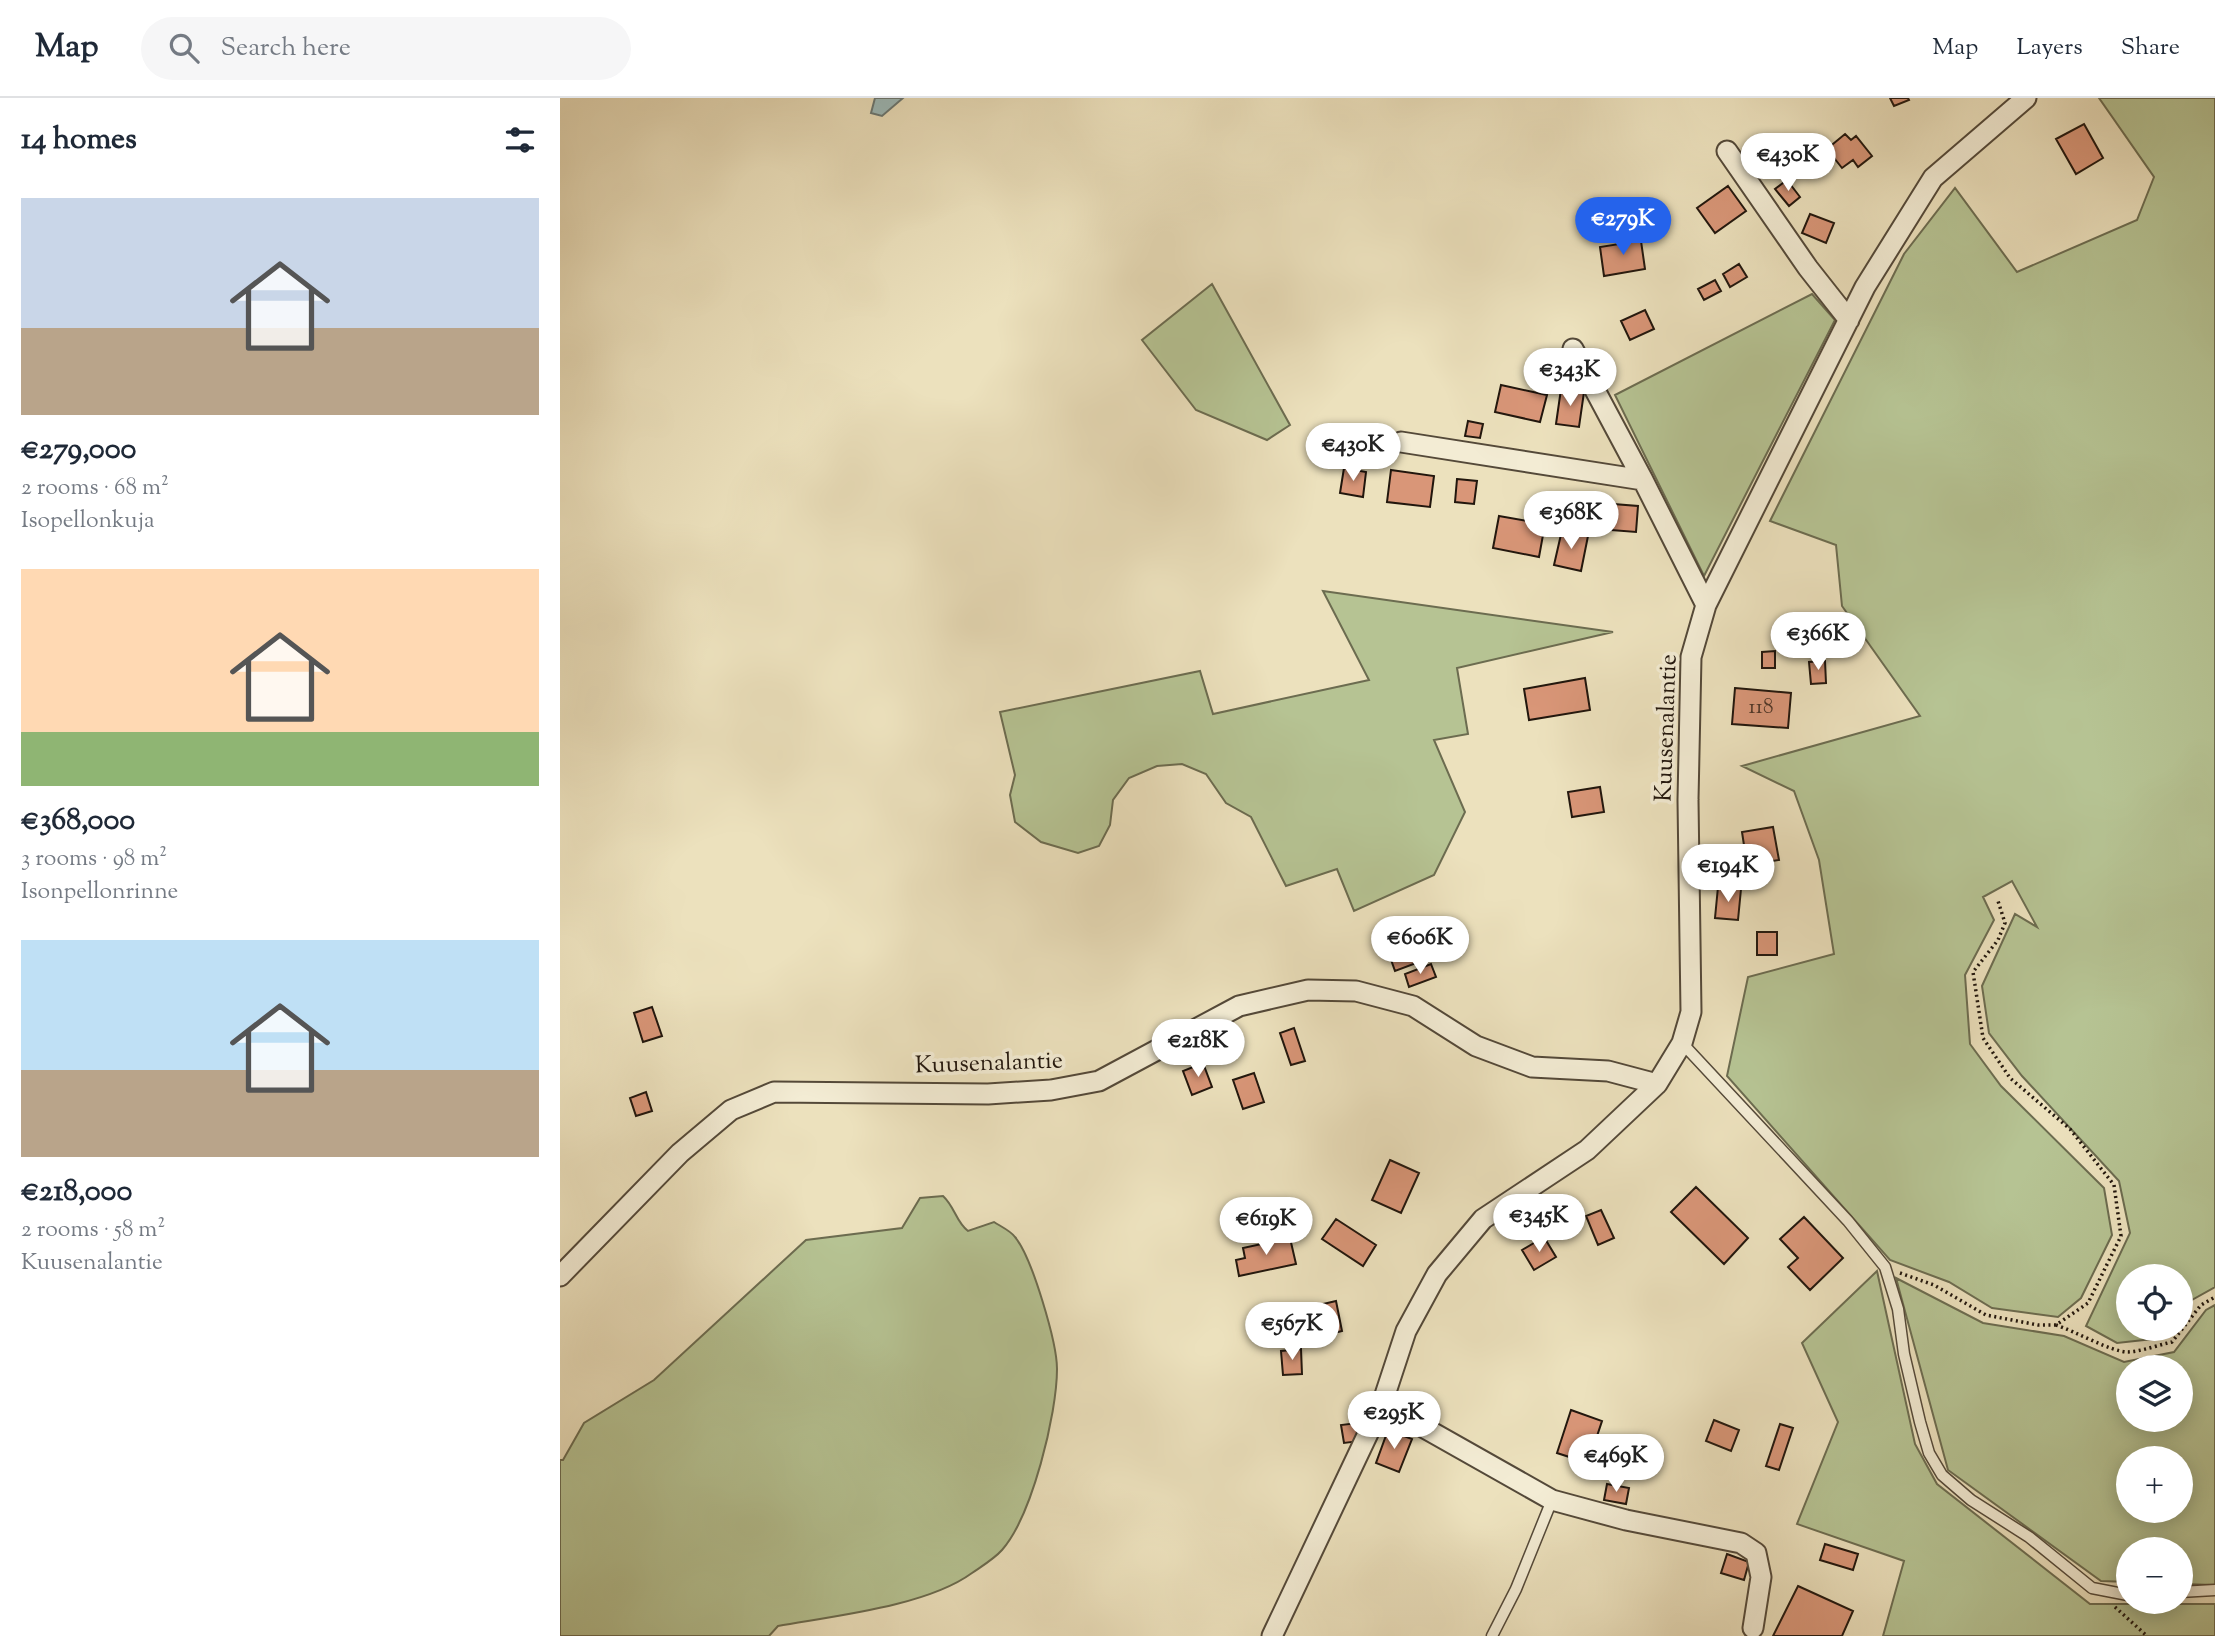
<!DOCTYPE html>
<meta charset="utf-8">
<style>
:root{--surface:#fff;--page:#f6f6f7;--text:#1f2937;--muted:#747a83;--line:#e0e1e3;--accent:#2563eb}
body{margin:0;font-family:"Sorts Mill Goudy",serif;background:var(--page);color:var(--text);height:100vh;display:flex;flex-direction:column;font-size:26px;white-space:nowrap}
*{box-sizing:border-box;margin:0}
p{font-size:23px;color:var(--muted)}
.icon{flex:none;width:38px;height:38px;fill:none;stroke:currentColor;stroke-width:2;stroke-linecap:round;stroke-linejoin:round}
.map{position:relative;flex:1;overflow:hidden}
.sheet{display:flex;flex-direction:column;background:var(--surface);width:560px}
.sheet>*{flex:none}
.controls{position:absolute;left:1556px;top:1166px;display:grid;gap:14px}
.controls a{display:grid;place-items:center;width:77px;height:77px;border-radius:50%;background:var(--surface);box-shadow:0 4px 18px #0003;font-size:35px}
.price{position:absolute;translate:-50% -60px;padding:0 16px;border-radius:24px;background:#fff;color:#222;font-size:23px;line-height:46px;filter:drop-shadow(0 2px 4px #0008)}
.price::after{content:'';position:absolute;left:50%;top:42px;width:21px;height:16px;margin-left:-10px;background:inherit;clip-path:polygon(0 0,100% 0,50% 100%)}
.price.on{background:var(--accent);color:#fff}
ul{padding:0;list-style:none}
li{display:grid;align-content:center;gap:14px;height:371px;padding:0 21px}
li span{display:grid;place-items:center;height:217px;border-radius:0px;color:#555}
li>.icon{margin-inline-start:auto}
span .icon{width:126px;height:126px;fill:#fffc;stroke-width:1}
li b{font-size:30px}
h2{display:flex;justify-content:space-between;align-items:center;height:84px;padding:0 21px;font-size:30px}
header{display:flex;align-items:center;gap:42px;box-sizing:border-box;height:98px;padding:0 35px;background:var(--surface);border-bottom:2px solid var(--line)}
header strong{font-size:33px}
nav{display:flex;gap:38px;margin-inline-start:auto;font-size:24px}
.search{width:490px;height:63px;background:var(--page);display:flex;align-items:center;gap:18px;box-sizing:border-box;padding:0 24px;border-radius:38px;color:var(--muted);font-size:26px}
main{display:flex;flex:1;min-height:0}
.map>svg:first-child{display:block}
.green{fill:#b6c393;stroke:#6c6c50;stroke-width:2;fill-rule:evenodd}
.water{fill:#9dbbbb;stroke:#6b7975;stroke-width:2}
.building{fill:#d99678;stroke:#21160d;stroke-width:2}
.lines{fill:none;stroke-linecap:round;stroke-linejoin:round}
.lane-casing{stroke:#544939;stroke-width:13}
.street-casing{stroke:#544939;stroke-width:23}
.path{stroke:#21160d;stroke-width:3.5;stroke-dasharray:2 3.5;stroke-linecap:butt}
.lane{stroke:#f3ecd4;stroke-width:10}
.street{stroke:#f3ecd4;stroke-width:19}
.labels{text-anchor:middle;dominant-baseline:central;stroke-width:7;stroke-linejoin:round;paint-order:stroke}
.number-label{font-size:21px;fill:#4f3628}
.street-label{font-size:24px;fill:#21160d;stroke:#f3ecd4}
</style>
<header>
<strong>Map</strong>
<div class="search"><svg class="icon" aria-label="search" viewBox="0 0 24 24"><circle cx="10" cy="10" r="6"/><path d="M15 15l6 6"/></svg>Search here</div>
<nav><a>Map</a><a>Layers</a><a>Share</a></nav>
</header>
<main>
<section class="sheet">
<h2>14 homes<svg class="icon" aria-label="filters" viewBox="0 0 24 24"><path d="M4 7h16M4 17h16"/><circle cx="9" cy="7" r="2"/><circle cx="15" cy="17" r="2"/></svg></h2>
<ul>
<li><span style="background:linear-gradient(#c9d6e8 60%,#b9a48a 0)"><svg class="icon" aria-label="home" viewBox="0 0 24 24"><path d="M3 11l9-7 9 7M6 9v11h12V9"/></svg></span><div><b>€279,000</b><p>2 rooms · 68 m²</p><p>Isopellonkuja</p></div></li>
<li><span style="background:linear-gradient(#ffd9b3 75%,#8fb573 0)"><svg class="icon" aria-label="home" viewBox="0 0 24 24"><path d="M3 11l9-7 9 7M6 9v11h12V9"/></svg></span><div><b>€368,000</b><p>3 rooms · 98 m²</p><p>Isonpellonrinne</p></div></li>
<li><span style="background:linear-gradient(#bfe0f5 60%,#b9a48a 0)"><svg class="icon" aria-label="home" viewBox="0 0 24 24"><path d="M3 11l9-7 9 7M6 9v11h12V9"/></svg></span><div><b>€218,000</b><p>2 rooms · 58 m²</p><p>Kuusenalantie</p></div></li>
</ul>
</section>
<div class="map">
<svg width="1655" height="1538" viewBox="0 0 1655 1538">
<rect width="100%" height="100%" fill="#ece1bd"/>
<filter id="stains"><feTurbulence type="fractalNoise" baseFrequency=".00286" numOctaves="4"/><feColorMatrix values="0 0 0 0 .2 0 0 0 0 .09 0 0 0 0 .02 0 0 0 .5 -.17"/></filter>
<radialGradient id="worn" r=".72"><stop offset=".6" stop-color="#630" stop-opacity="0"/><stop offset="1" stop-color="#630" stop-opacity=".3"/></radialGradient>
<!-- green -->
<path class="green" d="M 1539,0 L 1655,0 L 1655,1189 L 1632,1202 L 1621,1216 L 1620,1178 L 1568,1178 L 1568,1230 L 1609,1230 L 1602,1240 L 1557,1245 L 1526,1228 L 1570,1135 L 1559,1083 L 1462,978 L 1429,935 L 1422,888 L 1455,816 L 1477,829 L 1452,783 L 1423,799 L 1434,822 L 1405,877 L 1410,946 L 1441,988 L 1544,1090 L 1552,1137 L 1521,1200 L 1498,1219 L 1432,1210 L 1389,1184 L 1330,1162 L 1167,978 L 1188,879 L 1274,856 L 1259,762 L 1234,693 L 1182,668 L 1360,618 L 1282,508 L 1276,447 L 1210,423 L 1344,156 L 1395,90 L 1457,174 L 1577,122 L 1594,79 Z
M 652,186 L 730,327 L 707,342 L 636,312 L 582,242 Z
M 1252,196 L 1275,222 L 1144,478 L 1055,297 Z
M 763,493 L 1053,534 L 897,570 L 908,636 L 874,642 L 905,714 L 874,777 L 794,813 L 777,771 L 726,788 L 691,719 L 666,705 L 646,676 L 622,666 L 597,668 L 569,680 L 553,702 L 550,727 L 539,748 L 518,755 L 481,744 L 455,724 L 450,697 L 455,677 L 440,614 L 640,573 L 653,616 L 809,582 Z
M 383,1098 C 395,1109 396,1124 408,1133 L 434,1124 C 440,1128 451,1133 455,1139 C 472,1159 497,1245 497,1271 C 497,1316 472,1418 442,1452 C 434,1461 422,1468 412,1475 C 367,1508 274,1518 218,1528 L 209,1538 L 0,1538 L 0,1362 L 3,1362 L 24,1325 L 94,1282 L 246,1142 L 342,1130 L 360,1100 Z
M 1317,1173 L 1355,1346 L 1377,1386 L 1530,1506 L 1655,1506 L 1655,1538 L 1323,1538 L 1344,1463 L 1237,1426 L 1278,1324 L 1242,1245 Z
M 1336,1180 L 1423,1225 L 1504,1238 L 1564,1264 L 1614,1254 L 1646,1212 L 1655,1207 L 1655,1487 L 1621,1486 L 1620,1451 L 1568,1451 L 1568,1484 L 1541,1483 L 1388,1372 ZM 1568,1269 L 1620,1269 L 1620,1321 L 1568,1321 ZM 1568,1360 L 1620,1360 L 1620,1412 L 1568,1412 Z"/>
<!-- water -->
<path class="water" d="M 315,0 L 343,0 L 322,18 L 311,15 Z"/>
<!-- building -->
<path class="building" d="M 1330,0 L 1348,0 L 1349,2 L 1334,8 Z
M 1524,26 L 1543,60 L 1516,76 L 1496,41 Z
M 1285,36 L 1291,42 L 1296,38 L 1312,58 L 1298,69 L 1293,62 L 1282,70 L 1267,51 Z
M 1227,82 L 1240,99 L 1229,108 L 1215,91 Z
M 1168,88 L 1186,113 L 1155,135 L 1137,110 Z
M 1250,116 L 1274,125 L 1266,145 L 1242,135 Z
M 1080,136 L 1085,171 L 1044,178 L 1040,149 L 1066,145 L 1065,138 Z
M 1179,166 L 1187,179 L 1170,189 L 1163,176 Z
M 1155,182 L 1161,193 L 1144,202 L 1138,191 Z
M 1085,212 L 1094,231 L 1070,242 L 1061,223 Z
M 990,253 L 1002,254 L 1001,273 L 989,272 Z
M 941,287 L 987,297 L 980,324 L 935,314 Z
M 1001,291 L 1024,294 L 1019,329 L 996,326 Z
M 908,323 L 923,326 L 920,340 L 905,338 Z
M 767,349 L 784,350 L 784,362 L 767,362 Z
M 784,370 L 806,374 L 803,399 L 780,395 Z
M 831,372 L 874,378 L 870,409 L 827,404 Z
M 897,381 L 917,383 L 914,406 L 895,404 Z
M 1028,404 L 1078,408 L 1076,434 L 1026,430 Z
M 939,418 L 985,426 L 979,459 L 933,450 Z
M 1002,432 L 1028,438 L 1021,473 L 994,467 Z
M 1215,553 L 1215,570 L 1202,570 L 1202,554 Z
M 1265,563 L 1266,585 L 1251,586 L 1249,564 Z
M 1025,580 L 1030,612 L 969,622 L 964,591 Z
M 1175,590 L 1231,595 L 1228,630 L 1172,626 Z
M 1040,689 L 1044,714 L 1012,719 L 1008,694 Z
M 1213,729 L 1219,762 L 1187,767 L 1182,734 Z
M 1158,789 L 1181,791 L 1178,822 L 1155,820 Z
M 846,827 L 859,864 L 835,873 L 822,836 Z
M 1197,834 L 1217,834 L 1217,857 L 1197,857 Z
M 871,866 L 876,879 L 849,889 L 845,876 Z
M 92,909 L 102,938 L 83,944 L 74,915 Z
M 734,930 L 745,963 L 731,967 L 720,935 Z
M 643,965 L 652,989 L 632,997 L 623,973 Z
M 694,975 L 704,1004 L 683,1011 L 673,982 Z
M 86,994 L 92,1013 L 76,1018 L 70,1000 Z
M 830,1062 L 859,1075 L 841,1115 L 812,1102 Z
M 1136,1089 L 1188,1140 L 1164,1166 L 1111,1114 Z
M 1041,1112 L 1054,1140 L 1038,1147 L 1026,1118 Z
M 1244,1119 L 1283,1160 L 1250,1192 L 1228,1169 L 1238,1160 L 1220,1141 Z
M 776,1121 L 816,1147 L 803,1168 L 762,1141 Z
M 984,1139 L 996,1159 L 974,1172 L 962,1152 Z
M 730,1140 L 736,1166 L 679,1178 L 676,1162 L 685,1160 L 683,1150 Z
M 776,1203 L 782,1233 L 766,1237 L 767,1242 L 753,1245 L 746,1210 Z
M 741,1251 L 742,1276 L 723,1277 L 721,1253 Z
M 1011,1312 L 1042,1323 L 1028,1365 L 997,1355 Z
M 1154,1322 L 1179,1332 L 1171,1353 L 1146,1343 Z
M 797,1325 L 800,1343 L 784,1345 L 781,1327 Z
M 1220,1326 L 1233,1330 L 1219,1372 L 1206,1368 Z
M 828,1332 L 852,1341 L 839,1374 L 816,1365 Z
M 1047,1386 L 1069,1390 L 1066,1406 L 1044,1402 Z
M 1265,1446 L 1298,1456 L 1293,1472 L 1260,1462 Z
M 1167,1456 L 1189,1464 L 1184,1482 L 1161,1475 Z
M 1238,1488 L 1293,1513 L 1282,1538 L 1213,1538 Z"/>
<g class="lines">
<!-- lane casing -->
<g class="lane-casing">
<path id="lane" d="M 1122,945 L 1288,1123 L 1325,1169 L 1338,1211 L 1344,1256 L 1360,1324 L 1369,1355 L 1382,1377 L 1411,1402 L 1469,1439 L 1532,1490 L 1568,1497
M 1620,1494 L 1655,1492
M 932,1538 L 956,1491 L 992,1402"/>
</g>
<!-- street casing -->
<g class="street-casing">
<path id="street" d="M 1167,53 L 1248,170 L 1289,222
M 1013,251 L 1083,382
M 841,344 L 1083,382 L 1146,507
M 0,1178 L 120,1055 L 171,1012 L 214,994 L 428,996 L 491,992 L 539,983 L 679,908 L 748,892 L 796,893 L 853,908 L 916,948 L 972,969 L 1048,973 L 1097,986 L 1122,945 L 1131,914 L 1128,702 L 1131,559 L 1146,507 L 1305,189 L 1373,80 L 1466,0
M 822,1306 L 992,1402 L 1066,1422 L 1181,1445 L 1196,1455 L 1201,1479 L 1193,1530
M 712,1538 L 822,1306 L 846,1233 L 877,1176 L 923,1121 L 1027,1052 L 1097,986"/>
</g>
<!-- path -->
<path class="path" d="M 1340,1175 L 1374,1187 L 1426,1217 L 1478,1227 L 1496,1227 L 1528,1205 L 1561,1138 L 1554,1087 L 1510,1031 L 1450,980 L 1423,940 L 1413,874 L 1438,842 L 1445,825 L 1438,803
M 1496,1227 C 1515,1233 1551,1254 1568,1254 C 1583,1253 1598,1247 1612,1244 L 1641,1207 L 1655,1199
M 1555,1509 L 1587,1538"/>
<!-- lane -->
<use href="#lane" class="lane"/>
<!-- street -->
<use href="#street" class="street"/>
</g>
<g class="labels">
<!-- number labels -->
<g class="number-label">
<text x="1201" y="610">118</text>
</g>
<!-- street labels -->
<g class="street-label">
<text transform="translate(1107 630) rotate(-88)">Kuusenalantie</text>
<text transform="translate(429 966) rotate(-2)">Kuusenalantie</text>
</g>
</g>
<rect width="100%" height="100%" filter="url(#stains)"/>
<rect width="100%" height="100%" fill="url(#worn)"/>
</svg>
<div class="controls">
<a><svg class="icon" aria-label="locate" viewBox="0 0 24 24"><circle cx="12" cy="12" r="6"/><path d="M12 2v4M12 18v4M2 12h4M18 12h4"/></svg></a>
<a><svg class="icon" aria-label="layers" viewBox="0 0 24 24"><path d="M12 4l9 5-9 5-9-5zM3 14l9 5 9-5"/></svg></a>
<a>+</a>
<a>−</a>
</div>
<b class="price" style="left:1228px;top:95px">€430K</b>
<b class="price on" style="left:1063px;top:159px">€279K</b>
<b class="price" style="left:1010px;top:310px">€343K</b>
<b class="price" style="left:793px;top:385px">€430K</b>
<b class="price" style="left:1011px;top:453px">€368K</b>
<b class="price" style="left:1258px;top:574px">€366K</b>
<b class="price" style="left:1168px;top:806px">€194K</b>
<b class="price" style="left:860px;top:878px">€606K</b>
<b class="price" style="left:638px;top:981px">€218K</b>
<b class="price" style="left:979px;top:1156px">€345K</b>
<b class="price" style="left:706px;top:1159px">€619K</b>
<b class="price" style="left:732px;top:1264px">€567K</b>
<b class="price" style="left:834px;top:1353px">€295K</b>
<b class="price" style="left:1056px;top:1396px">€469K</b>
</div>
</main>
